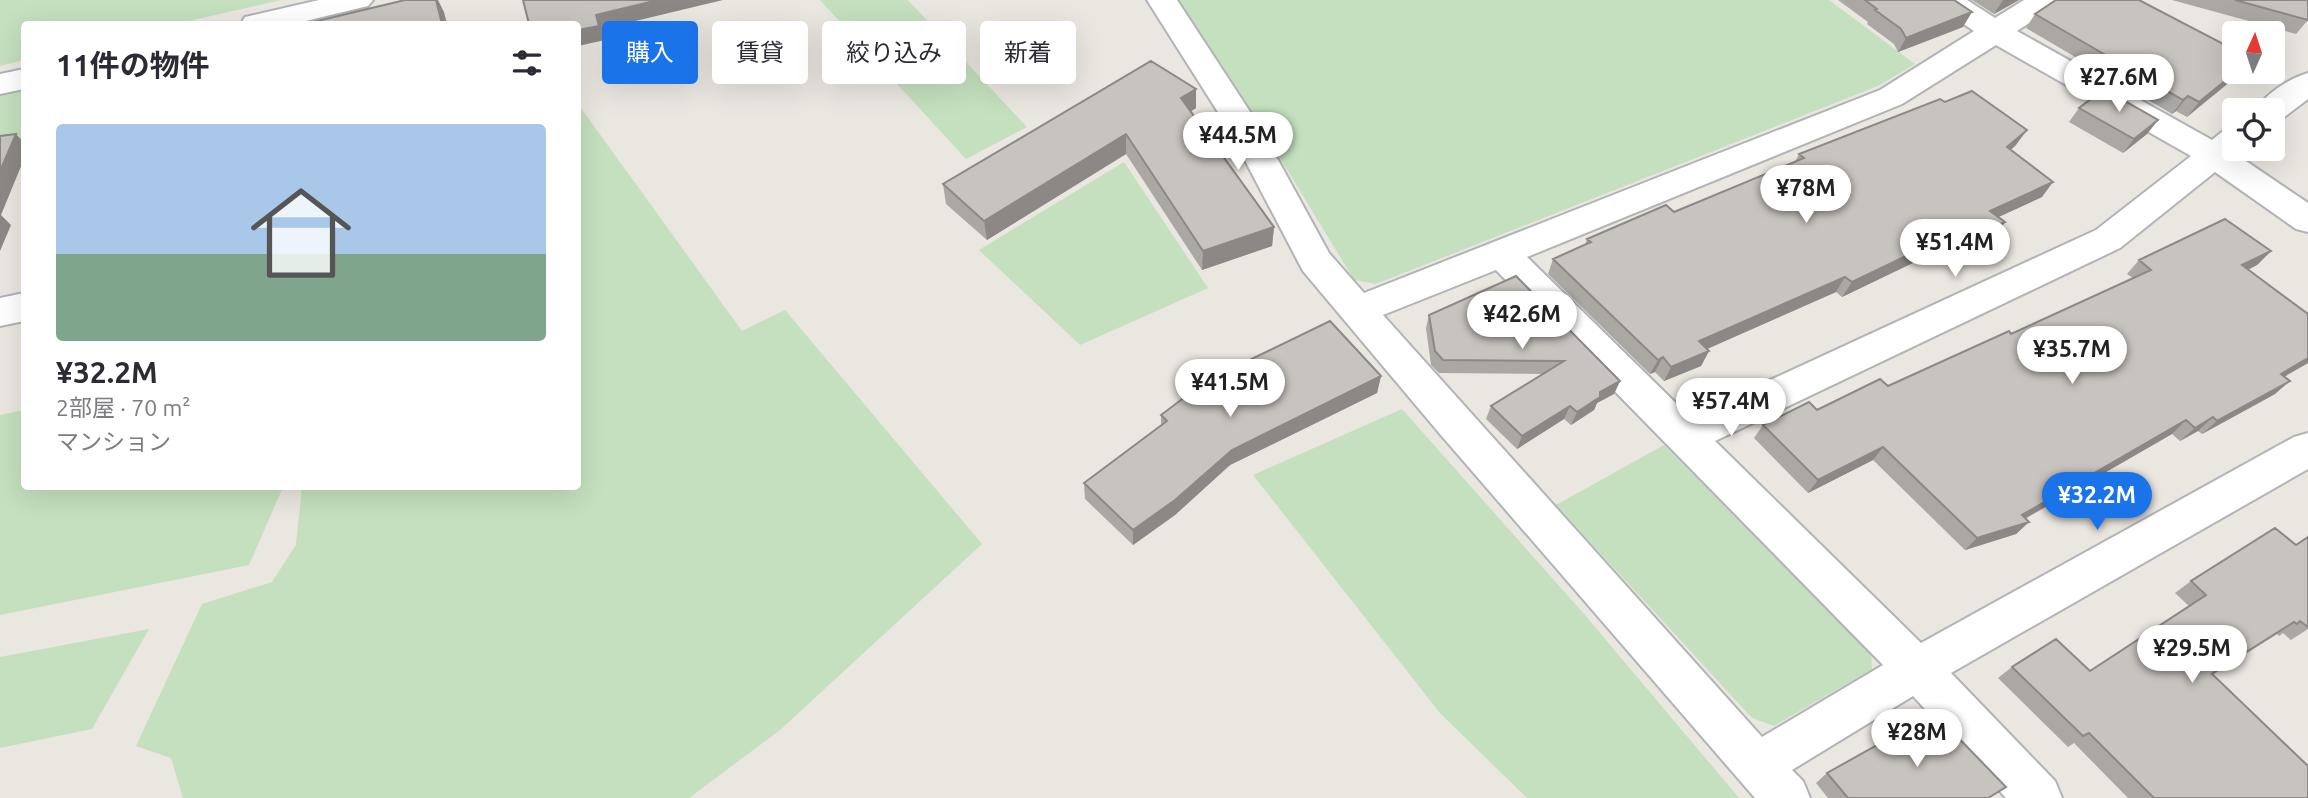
<!DOCTYPE html>
<html lang="ja">
<meta charset="utf-8">
<style>
:root{--surface:#fff;--page:#f7f7f7;--text:#2b2b33;--muted:#7c7c81;--accent:#1a73e8}
body{margin:0;font-family:Ubuntu,"Noto Sans JP",sans-serif;background:var(--page);color:var(--text);height:100vh;display:flex;flex-direction:column;font-size:26px;white-space:nowrap}
*{box-sizing:border-box;margin:0}
p{font-size:23px;color:var(--muted)}
.icon{flex:none;width:38px;height:38px;fill:none;stroke:currentColor;stroke-width:2;stroke-linecap:round;stroke-linejoin:round}
.map{position:relative;flex:1;overflow:hidden}
.panel{position:absolute;left:21px;top:21px;width:560px;height:469px;display:flex;flex-direction:column;background:var(--surface);border-radius:7px;box-shadow:0 7px 28px #0002}
.panel>*{flex:none}
.top-card{position:absolute;left:602px;top:21px;width:665px;height:63px;display:flex;gap:14px}
.needle{width:46px;rotate:3deg}
.buttons{position:absolute;left:2222px;top:21px;display:grid;gap:14px}
.buttons a{display:grid;place-items:center;width:63px;height:63px;border-radius:7px;background:var(--surface);box-shadow:0 7px 28px #0002;font-size:35px}
.price{position:absolute;translate:-50% -60px;padding:0 16px;border-radius:24px;background:#fff;color:#222;font-size:23px;line-height:46px;filter:drop-shadow(0 2px 4px #0008)}
.price::after{content:'';position:absolute;left:50%;top:42px;width:21px;height:16px;margin-left:-10px;background:inherit;clip-path:polygon(0 0,100% 0,50% 100%)}
.price.selected{background:var(--accent);color:#fff}
ul{padding:0;list-style:none}
li{display:grid;align-content:center;gap:14px;height:371px;padding:0 35px}
li span{display:grid;place-items:center;height:217px;border-radius:7px;color:#555}
li>.icon{margin-inline-start:auto}
span .icon{width:126px;height:126px;fill:#fffc;stroke-width:1}
li b{font-size:30px}
h2{display:flex;justify-content:space-between;align-items:center;height:84px;padding:0 35px;font-size:30px}
.chip{padding:0 24px;border-radius:7px;background:var(--surface);box-shadow:0 7px 28px #0002;font-size:24px;line-height:63px}
.chip.selected{background:var(--accent);color:#fff}
.map>svg:first-child{display:block}
.green{fill:#c4e0be}
.lines{fill:none;stroke-linecap:round;stroke-linejoin:round}
.street-casing{stroke:#b1b3b6;stroke-width:4}
.street{fill:#fff;fill-rule:evenodd}
.wall{fill:#aba8a4}
.shaded-wall{fill:#8b8886}
.building{fill:#c7c3bf;stroke:#8b8886;stroke-width:2}
</style>
<div class="map">
<svg width="2308" height="798" viewBox="0 0 2308 798">
<rect width="100%" height="100%" fill="#eae6e0"/>
<!-- green -->
<path class="green" d="M 0,0 L 281,0 L 176,24 L 24,24 L 24,60 L 0,66 Z
M 820,0 L 908,0 L 1027,127 L 966,159 Z
M 1178,0 L 1829,0 L 1915,64 L 1878,86 L 1376,284 L 1354,280 L 1260,125 Z
M 24,90 L 24,144 L 0,147 L 0,96 Z
M 578,104 L 742,331 L 785,310 L 982,544 L 780,730 L 689,798 L 183,798 L 171,758 L 136,746 L 202,604 L 272,582 L 296,545 L 302,487 L 578,486 Z
M 1124,162 L 1208,288 L 1080,345 L 979,250 Z
M 1402,409 L 1584,614 L 1739,798 L 1527,798 L 1440,713 L 1253,475 Z
M 24,410 L 24,486 L 283,487 L 249,565 L 0,615 L 0,415 Z
M 1664,445 L 1871,650 L 1872,669 L 1774,726 L 1752,718 L 1556,505 Z
M 149,629 L 92,729 L 0,748 L 0,657 Z"/>
<g class="lines">
<!-- street casing -->
<g class="street-casing">
<path id="street" d="M 319,0 L 373,0 L 368,6 L 293,24 L 241,24 L 245,17 Z
M 1147,0 L 1177,0 L 1260,127 L 1329,253 L 1364,293 L 1880,90 L 1974,31 L 1937,6 L 1932,0 L 1967,0 L 1995,18 L 2024,0 L 2060,0 L 2055,6 L 2017,31 L 2212,140 L 2223,131 L 2235,128 L 2235,149 L 2244,149 L 2237,155 L 2308,203 L 2308,232 L 2296,229 L 2215,172 L 2120,248 L 1715,441 L 1921,643 L 2294,437 L 2308,433 L 2308,469 L 1951,673 L 2055,781 L 2062,798 L 2006,798 L 1913,696 L 1792,770 L 1803,781 L 1810,798 L 1755,798 L 1440,434 L 1303,271 L 1228,128 ZM 1996,45 L 2191,156 L 2096,230 L 1690,417 L 1527,257 L 1902,104 ZM 1496,270 L 1883,665 L 1762,737 L 1383,315 Z
M 24,69 L 24,89 L 0,94 L 0,74 Z
M 2308,73 L 2308,99 L 2283,118 L 2273,120 L 2273,110 L 2256,110 C 2265,94 2290,78 2308,73 Z
M 24,293 L 24,321 L 0,326 L 0,298 Z"/>
</g>
<!-- street -->
<use href="#street" class="street"/>
</g>
<!-- wall -->
<path class="wall" d="M 1838,0 L 1954,0 L 1963,27 L 1898,52 L 1894,44 L 1867,24 L 1868,22 Z
M 1972,0 L 2019,0 L 1994,14 Z
M 2172,0 L 2308,0 L 2308,20 L 2296,34 Z
M 2035,14 L 2235,72 L 2187,117 L 2176,111 L 2172,114 L 2026,28 Z
M 1196,89 L 1196,108 L 1190,112 L 1274,227 L 1272,246 L 1202,270 L 1126,154 L 987,240 L 946,204 L 943,184 Z
M 2079,108 L 2158,120 L 2147,134 L 2123,153 L 2069,122 Z
M 2016,145 L 2011,150 L 2042,197 L 1998,217 L 2005,222 L 1994,238 L 1957,254 L 1948,246 L 1842,297 L 1836,292 L 1707,349 L 1709,351 L 1701,366 L 1664,381 L 1655,372 L 1650,374 L 1548,274 L 1553,259 L 1585,245 L 1587,239 L 1674,212 L 1795,162 L 1799,154 Z
M 2271,251 L 2257,265 L 2248,270 L 2308,363 L 2284,377 L 2275,394 L 2202,434 L 2198,431 L 2180,441 L 2172,434 L 2025,518 L 2029,522 L 2016,534 L 1965,550 L 1873,460 L 1808,493 L 1754,438 L 1763,425 L 1817,410 L 1888,386 L 2011,334 L 2133,278 L 2127,274 L 2139,260 Z
M 1429,315 L 1620,381 L 1614,394 L 1597,403 L 1594,410 L 1571,425 L 1564,419 L 1517,449 L 1486,419 L 1491,406 L 1542,374 L 1439,373 L 1431,365 L 1426,328 Z
M 1381,376 L 1377,393 L 1230,465 L 1175,515 L 1133,545 L 1085,499 L 1084,483 L 1161,426 L 1161,415 Z
M 2308,537 L 2308,629 L 2291,640 L 2283,633 L 2279,636 L 2277,634 L 2212,674 L 2308,798 L 2128,798 L 2074,743 L 2068,747 L 1998,678 L 2012,667 L 2090,671 L 2189,606 L 2175,593 L 2191,581 L 2296,545 Z
M 1925,738 L 1989,798 L 1828,798 L 1816,783 L 1827,773 Z"/>
<!-- shaded-wall -->
<path class="shaded-wall" d="M 436,0 L 438,0 L 444,12 L 447,24 L 442,24 Z
M 658,0 L 723,0 L 602,29 L 605,40 L 578,46 L 578,30 L 596,15 Z
M 2003,0 L 2019,0 L 1994,14 Z
M 1972,12 L 1963,27 L 1898,52 L 1906,38 Z
M 2236,72 L 2242,72 L 2187,117 L 2199,102 Z
M 1196,89 L 1196,108 L 1180,118 L 1181,98 Z
M 2188,96 L 2176,111 L 2172,114 L 2183,100 Z
M 2158,120 L 2147,134 L 2123,153 L 2134,139 Z
M 2027,130 L 2016,145 L 1996,162 L 2007,147 Z
M 16,134 L 24,143 L 24,159 L 1,215 L 11,225 L 0,251 L 0,171 Z
M 1126,134 L 1126,154 L 987,240 L 984,221 Z
M 2053,182 L 2042,197 L 1979,226 L 1990,211 Z
M 2005,222 L 1994,238 L 1957,254 L 1968,239 Z
M 1274,227 L 1272,246 L 1202,270 L 1203,251 Z
M 1958,231 L 1948,246 L 1842,297 L 1852,282 Z
M 2271,251 L 2257,265 L 2228,279 L 2242,265 Z
M 1845,277 L 1836,292 L 1691,356 L 1699,341 Z
M 1709,351 L 1701,366 L 1664,381 L 1671,367 Z
M 1663,357 L 1655,372 L 1650,374 L 1658,360 Z
M 2308,358 L 2308,363 L 2266,387 L 2281,374 Z
M 1381,376 L 1377,393 L 1230,465 L 1175,515 L 1133,545 L 1133,530 L 1232,450 Z
M 1620,381 L 1614,394 L 1597,403 L 1594,410 L 1571,425 L 1577,412 L 1600,392 Z
M 2290,381 L 2275,394 L 2202,434 L 2217,421 Z
M 1570,406 L 1564,419 L 1517,449 L 1522,436 Z
M 2213,417 L 2198,431 L 2180,441 L 2195,428 Z
M 2186,420 L 2172,434 L 2009,528 L 2022,515 Z
M 1883,447 L 1873,460 L 1808,493 L 1818,480 Z
M 2029,522 L 2016,534 L 1965,550 L 1977,538 Z"/>
<!-- building -->
<path class="building" d="M 405,0 L 436,0 L 442,24 L 305,24 Z
M 523,0 L 658,0 L 596,15 L 599,26 L 578,30 L 578,24 L 529,24 Z
M 1865,0 L 1954,0 L 1972,12 L 1906,38 L 1901,29 L 1875,10 L 1877,9 Z
M 2056,0 L 2139,0 L 2235,50 L 2235,72 L 2236,72 L 2199,102 L 2188,96 L 2183,100 L 2035,14 Z
M 2235,0 L 2308,0 L 2308,20 Z
M 1151,61 L 1196,89 L 1181,98 L 1274,227 L 1203,251 L 1126,134 L 984,221 L 943,184 Z
M 2104,89 L 2158,120 L 2134,139 L 2079,108 Z
M 1972,91 L 2027,130 L 2007,147 L 2053,182 L 1990,211 L 2005,222 L 1968,239 L 1958,231 L 1852,282 L 1845,277 L 1699,341 L 1709,351 L 1671,367 L 1663,357 L 1658,360 L 1553,259 L 1591,242 L 1587,239 L 1666,205 L 1674,212 L 1804,158 L 1799,154 L 1940,99 L 1945,102 Z
M 16,134 L 0,171 L 0,136 Z
M 2225,219 L 2271,251 L 2242,265 L 2308,314 L 2308,358 L 2281,374 L 2290,381 L 2217,421 L 2213,417 L 2195,428 L 2186,420 L 2022,515 L 2029,522 L 1977,538 L 1883,447 L 1818,480 L 1763,425 L 1809,402 L 1817,410 L 1880,379 L 1888,386 L 2009,331 L 2011,334 L 2151,270 L 2139,260 Z
M 1516,276 L 1620,381 L 1600,392 L 1600,397 L 1577,412 L 1570,406 L 1522,436 L 1491,406 L 1564,361 L 1443,360 L 1435,351 L 1429,315 Z
M 1330,321 L 1381,376 L 1232,450 L 1175,500 L 1133,530 L 1084,483 L 1167,421 L 1161,415 L 1206,381 Z
M 2275,528 L 2296,545 L 2308,537 L 2308,627 L 2300,621 L 2297,624 L 2294,622 L 2212,674 L 2308,766 L 2308,798 L 2154,798 L 2089,733 L 2083,736 L 2012,667 L 2056,639 L 2090,671 L 2206,595 L 2191,581 Z
M 1945,724 L 2006,787 L 1988,798 L 1848,798 L 1827,773 L 1913,725 L 1925,738 Z"/>
</svg>
<div class="buttons">
<a><svg class="needle" viewBox="-14 -14 28 28"><path d="M0-13l5 13h-10z" fill="#e53935"/><path d="M0 13l5-13h-10z" fill="#7c7c81"/></svg></a>
<a><svg class="icon" aria-label="locate" viewBox="0 0 24 24"><circle cx="12" cy="12" r="6"/><path d="M12 2v4M12 18v4M2 12h4M18 12h4"/></svg></a>
</div>
<b class="price" style="left:2119px;top:114px">¥27.6M</b>
<b class="price" style="left:1238px;top:172px">¥44.5M</b>
<b class="price" style="left:1806px;top:225px">¥78M</b>
<b class="price" style="left:1955px;top:279px">¥51.4M</b>
<b class="price" style="left:1522px;top:351px">¥42.6M</b>
<b class="price" style="left:2072px;top:386px">¥35.7M</b>
<b class="price" style="left:1230px;top:419px">¥41.5M</b>
<b class="price" style="left:1731px;top:438px">¥57.4M</b>
<b class="price selected" style="left:2097px;top:532px">¥32.2M</b>
<b class="price" style="left:2192px;top:685px">¥29.5M</b>
<b class="price" style="left:1917px;top:769px">¥28M</b>
<div class="top-card">
<a class="chip selected">購入</a>
<a class="chip">賃貸</a>
<a class="chip">絞り込み</a>
<a class="chip">新着</a>
</div>
<section class="panel">
<h2>11件の物件<svg class="icon" aria-label="filters" viewBox="0 0 24 24"><path d="M4 7h16M4 17h16"/><circle cx="9" cy="7" r="2"/><circle cx="15" cy="17" r="2"/></svg></h2>
<ul>
<li><span style="background:linear-gradient(#a9c7e8 60%,#7fa58c 0)"><svg class="icon" aria-label="home" viewBox="0 0 24 24"><path d="M3 11l9-7 9 7M6 9v11h12V9"/></svg></span><div><b>¥32.2M</b><p>2部屋 · 70 m²</p><p>マンション</p></div></li>
</ul>
</section>
</div>
